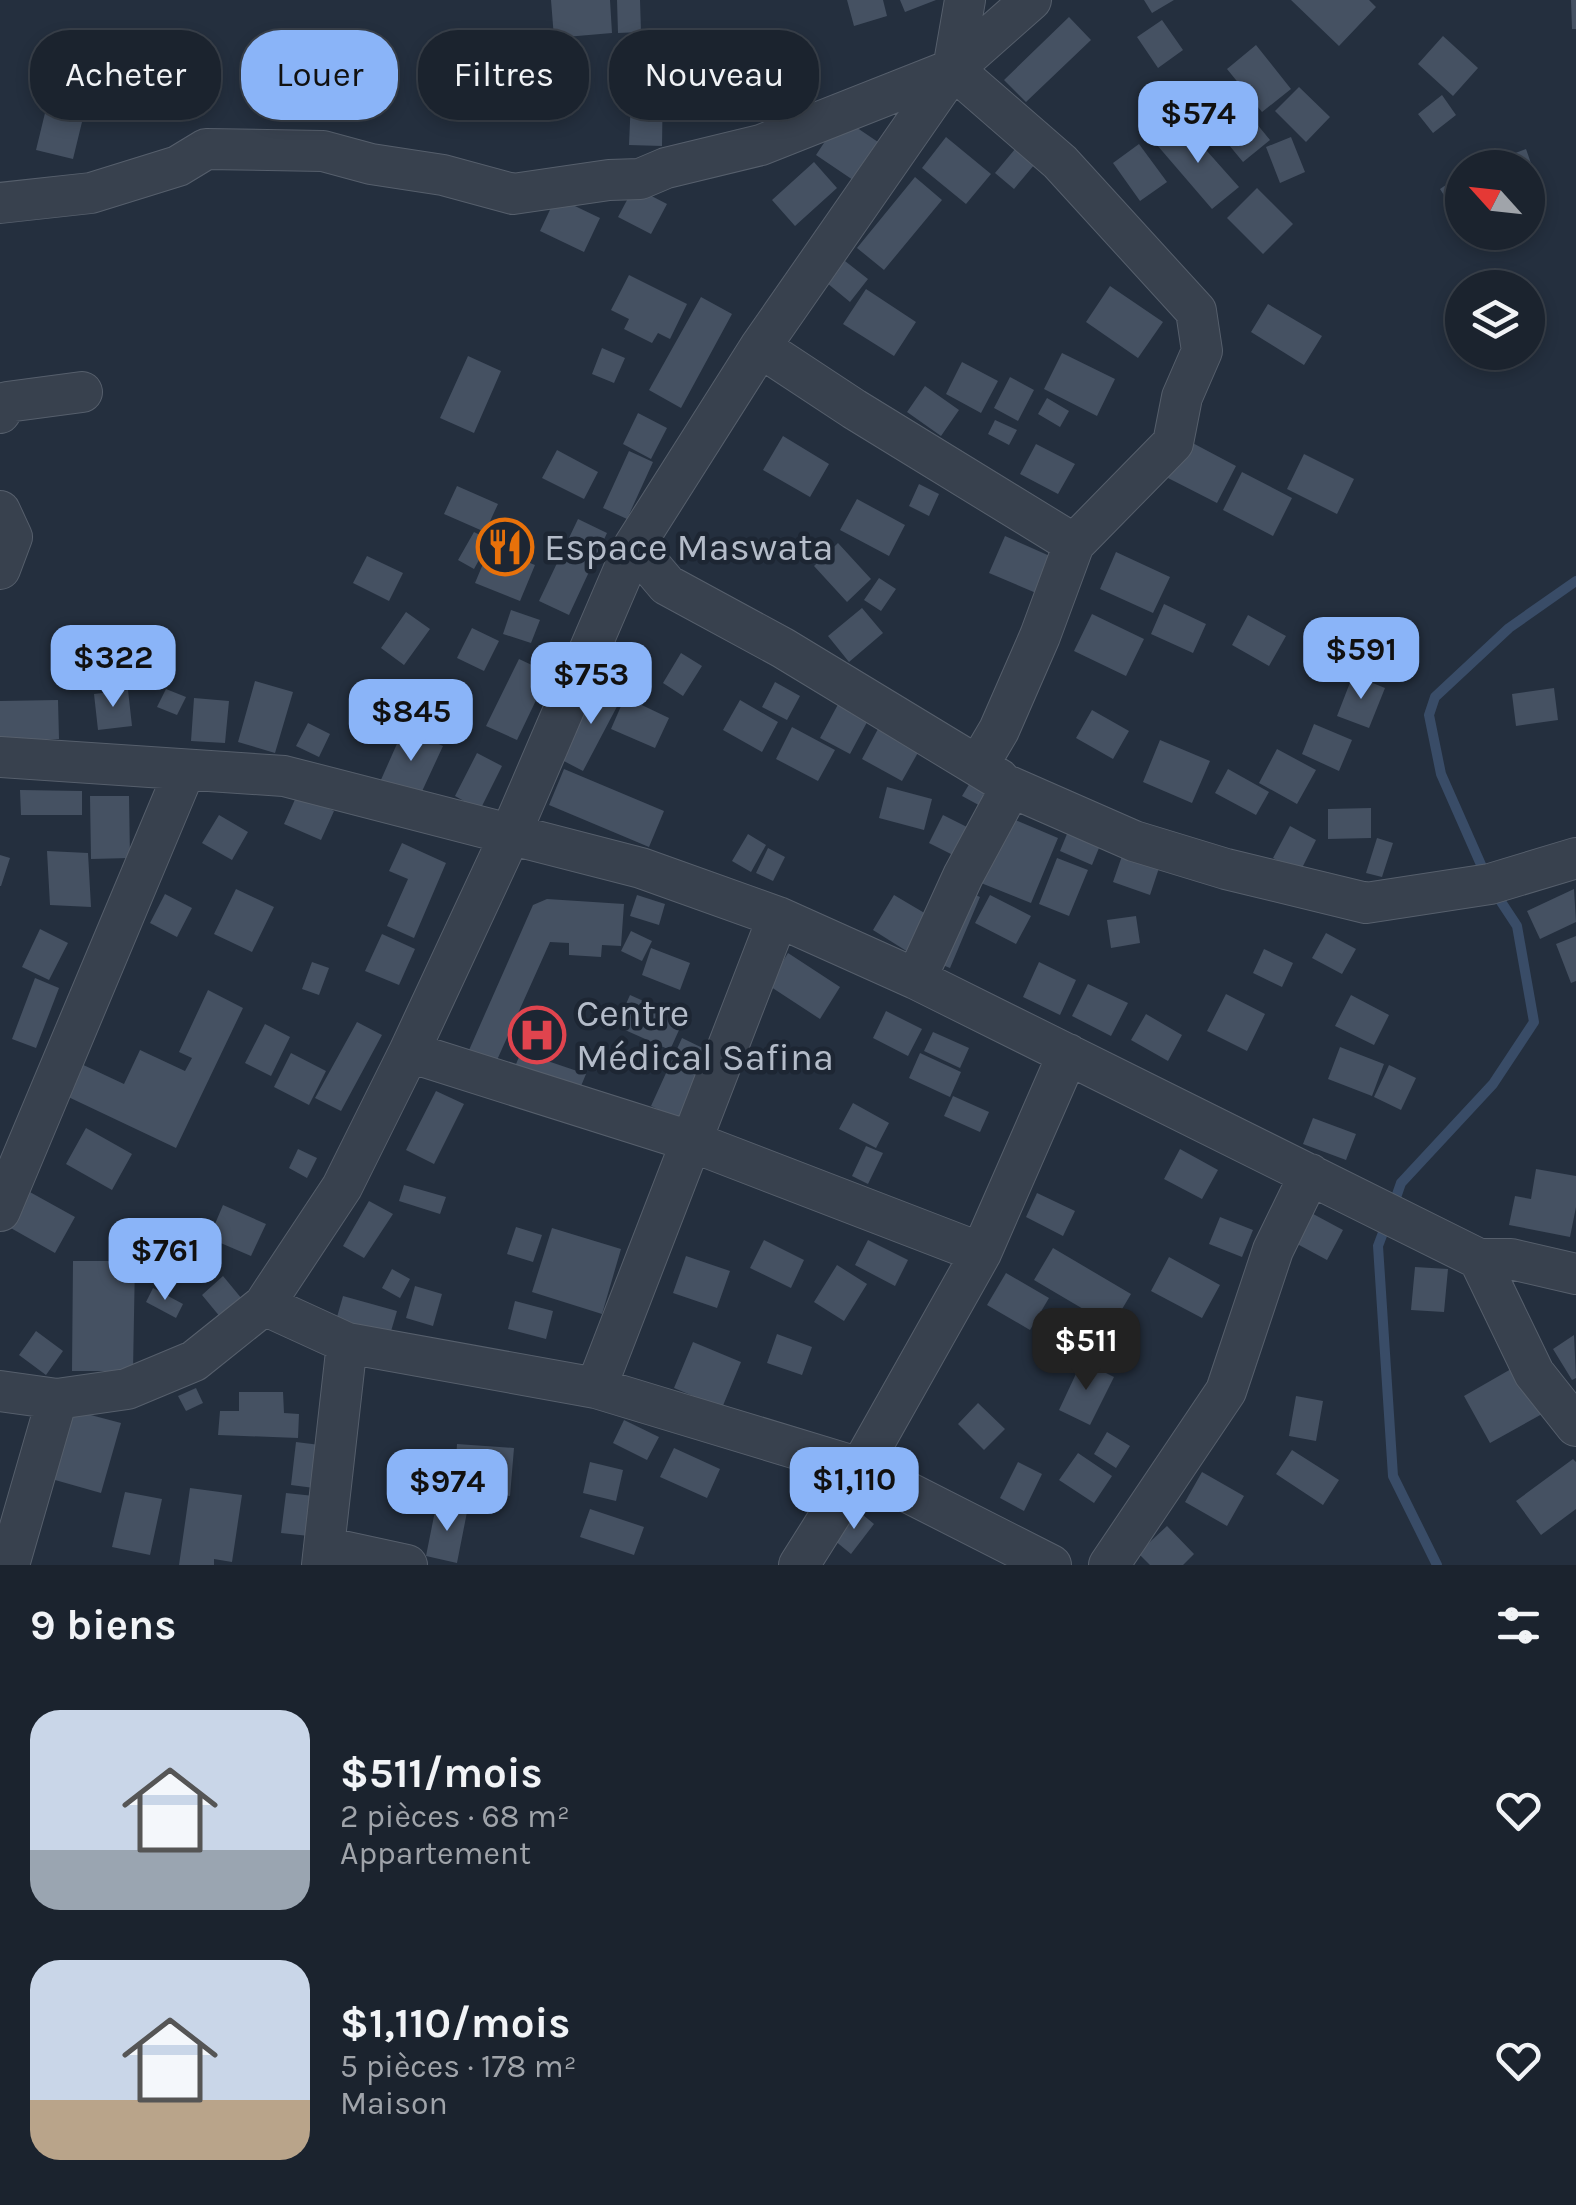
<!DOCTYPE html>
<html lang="fr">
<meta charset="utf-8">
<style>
:root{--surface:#1b232e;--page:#282f3a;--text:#f1f3f6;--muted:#a0a4aa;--line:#39404a;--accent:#8ab4f8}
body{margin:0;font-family:Karla,sans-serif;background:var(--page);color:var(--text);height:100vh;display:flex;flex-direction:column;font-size:38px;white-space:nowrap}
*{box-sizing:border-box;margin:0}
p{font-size:32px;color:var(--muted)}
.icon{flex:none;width:55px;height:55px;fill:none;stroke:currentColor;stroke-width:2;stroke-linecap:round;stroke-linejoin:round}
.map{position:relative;height:1565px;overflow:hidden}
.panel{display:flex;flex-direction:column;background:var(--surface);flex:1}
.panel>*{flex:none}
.banner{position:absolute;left:30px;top:30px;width:1000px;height:90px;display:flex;gap:20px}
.needle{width:65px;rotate:297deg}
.buttons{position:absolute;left:1445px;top:150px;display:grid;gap:20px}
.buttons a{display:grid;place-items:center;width:100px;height:100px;border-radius:50%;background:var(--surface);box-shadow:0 5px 15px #0003,0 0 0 2px var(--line);font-size:50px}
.price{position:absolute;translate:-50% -85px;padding:0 22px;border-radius:20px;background:var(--accent);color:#111;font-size:32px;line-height:65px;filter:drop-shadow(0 2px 5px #0008)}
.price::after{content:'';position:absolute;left:50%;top:60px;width:30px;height:22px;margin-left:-15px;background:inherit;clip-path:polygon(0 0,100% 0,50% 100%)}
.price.active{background:#222;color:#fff}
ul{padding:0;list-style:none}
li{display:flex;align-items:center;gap:30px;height:250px;padding:0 30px}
li span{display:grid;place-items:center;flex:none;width:280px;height:200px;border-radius:30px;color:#555}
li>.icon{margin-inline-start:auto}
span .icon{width:120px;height:120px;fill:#fffc;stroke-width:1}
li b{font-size:42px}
h2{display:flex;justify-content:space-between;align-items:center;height:120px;padding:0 30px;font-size:42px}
.tag{padding:0 35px;border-radius:40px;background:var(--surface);box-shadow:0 5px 15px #0003,0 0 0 2px var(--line);font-size:35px;line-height:90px}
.tag.active{background:var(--accent);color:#111}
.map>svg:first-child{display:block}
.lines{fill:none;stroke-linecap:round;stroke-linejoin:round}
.stream{stroke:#394c67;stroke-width:10}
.building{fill:#455162}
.minor-casing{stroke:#565f6c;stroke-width:42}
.minor{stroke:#38414e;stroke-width:40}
.labels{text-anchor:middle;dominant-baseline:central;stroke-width:9;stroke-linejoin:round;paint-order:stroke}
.poi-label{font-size:38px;fill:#b4bcc9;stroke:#1d2633;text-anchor:start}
</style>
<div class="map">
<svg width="1576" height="1565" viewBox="0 0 1576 1565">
<rect width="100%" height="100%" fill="#242f3e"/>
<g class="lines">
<!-- stream -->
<path class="stream" d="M 1486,876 L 1441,774 L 1429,715 L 1435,697 L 1509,628 L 1576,581
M 1393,1206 L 1401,1183 L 1493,1084 L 1534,1022 L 1517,926 L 1494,891
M 1387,1222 L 1378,1246 L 1393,1476 L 1437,1565"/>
</g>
<!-- building -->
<path class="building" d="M 551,0 L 610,0 L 612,33 L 554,38 Z
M 617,0 L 640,0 L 641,32 L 618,33 Z
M 847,0 L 883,0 L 887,16 L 854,26 Z
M 900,0 L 936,0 L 905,12 Z
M 1144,0 L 1174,0 L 1152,13 Z
M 1291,0 L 1369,0 L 1376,7 L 1339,46 Z
M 1571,0 L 1576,0 L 1576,29 L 1572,29 Z
M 1069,17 L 1091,40 L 1026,102 L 1004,80 Z
M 1162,20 L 1183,50 L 1158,68 L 1137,37 Z
M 684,31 L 686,62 L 660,63 L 659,33 Z
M 1443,36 L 1478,68 L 1453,96 L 1418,64 Z
M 1256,45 L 1291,89 L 1262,112 L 1227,69 Z
M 735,59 L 738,104 L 701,107 L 698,62 Z
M 632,75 L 663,76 L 662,146 L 629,145 Z
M 1299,87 L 1330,117 L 1306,142 L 1275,111 Z
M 1442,95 L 1456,115 L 1433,133 L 1418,114 Z
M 45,113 L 82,122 L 73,159 L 36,150 Z
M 841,117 L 878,142 L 853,180 L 816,155 Z
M 1182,123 L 1239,187 L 1212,209 L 1157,145 Z
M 1256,123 L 1270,140 L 1243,162 L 1229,145 Z
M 946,137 L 991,174 L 966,204 L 922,168 Z
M 1291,137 L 1305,172 L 1280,183 L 1266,147 Z
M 1021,142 L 1040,158 L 1014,189 L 995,173 Z
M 1139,144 L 1167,182 L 1140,201 L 1113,163 Z
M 1526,149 L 1538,183 L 1528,187 L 1528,168 L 1496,168 L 1494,161 Z
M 814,162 L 837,188 L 795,226 L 772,200 Z
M 1462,174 L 1462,210 L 1456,214 L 1440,189 Z
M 915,177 L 942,200 L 884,270 L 857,248 Z
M 634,187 L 667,204 L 651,234 L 618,217 Z
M 1257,188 L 1293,224 L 1263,254 L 1227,218 Z
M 556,197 L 600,218 L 584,252 L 540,231 Z
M 845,261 L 868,279 L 850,302 L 827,283 Z
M 629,275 L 687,304 L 670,339 L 658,333 L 652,343 L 624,329 L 629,319 L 611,310 Z
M 1110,286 L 1163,322 L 1138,358 L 1086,322 Z
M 866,289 L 916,322 L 894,356 L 843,324 Z
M 701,297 L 732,314 L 681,408 L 649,390 Z
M 1268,304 L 1322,336 L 1304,365 L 1251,332 Z
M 602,348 L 625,358 L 614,383 L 592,374 Z
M 1062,353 L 1115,379 L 1097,416 L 1044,389 Z
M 468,356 L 501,371 L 474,433 L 440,418 Z
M 962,362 L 998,381 L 981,413 L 946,394 Z
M 1010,377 L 1034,390 L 1018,421 L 994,408 Z
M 925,386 L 959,410 L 941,436 L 907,412 Z
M 1047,398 L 1069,411 L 1060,427 L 1038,414 Z
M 638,413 L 667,428 L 651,459 L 623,444 Z
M 995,420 L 1017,430 L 1009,445 L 988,434 Z
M 783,436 L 829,464 L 810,497 L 763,470 Z
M 1187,440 L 1236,466 L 1217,503 L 1168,478 Z
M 1036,444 L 1075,464 L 1058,494 L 1020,474 Z
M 557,450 L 598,472 L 584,499 L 542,478 Z
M 629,451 L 653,462 L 627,519 L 603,508 Z
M 1304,454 L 1354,479 L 1337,514 L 1287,489 Z
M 1242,472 L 1292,498 L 1273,536 L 1223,510 Z
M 919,484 L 939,494 L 929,516 L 909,506 Z
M 457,486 L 498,504 L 485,532 L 444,514 Z
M 857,499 L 905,525 L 889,556 L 840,530 Z
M 578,519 L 607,533 L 569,615 L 539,601 Z
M 474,532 L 490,540 L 474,569 L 458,560 Z
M 1005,536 L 1052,557 L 1036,593 L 989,573 Z
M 838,543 L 871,579 L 847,602 L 814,566 Z
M 490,547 L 535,565 L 520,601 L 475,583 Z
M 1116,552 L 1170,577 L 1153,613 L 1100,589 Z
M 367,556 L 403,573 L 389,601 L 353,583 Z
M 879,578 L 896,589 L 881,611 L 864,600 Z
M 1164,604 L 1206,624 L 1193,653 L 1151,634 Z
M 862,608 L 883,633 L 849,662 L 828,636 Z
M 511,610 L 540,620 L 531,643 L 503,634 Z
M 406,612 L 430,629 L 404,665 L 381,648 Z
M 1092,614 L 1144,639 L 1126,676 L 1074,651 Z
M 1248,615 L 1286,636 L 1269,666 L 1232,645 Z
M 472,628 L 499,641 L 484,671 L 457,658 Z
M 681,653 L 702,666 L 683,696 L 663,683 Z
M 519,659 L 549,673 L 517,740 L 486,726 Z
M 1353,675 L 1385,688 L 1369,728 L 1337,716 Z
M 255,681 L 293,692 L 275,753 L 238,742 Z
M 775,682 L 800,696 L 787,720 L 762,707 Z
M 598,684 L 622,697 L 583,771 L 560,759 Z
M 1554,688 L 1558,720 L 1516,726 L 1512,694 Z
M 166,689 L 186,697 L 177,715 L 157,707 Z
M 128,690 L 132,726 L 98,730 L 94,694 Z
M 843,695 L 873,711 L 850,754 L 820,738 Z
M 625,697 L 669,718 L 655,748 L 611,729 Z
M 194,698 L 229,701 L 225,743 L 191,741 Z
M 58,700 L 59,739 L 0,740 L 0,701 Z
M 740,700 L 778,722 L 762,752 L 723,730 Z
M 1092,710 L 1129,731 L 1113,759 L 1076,738 Z
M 308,723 L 330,734 L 319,757 L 296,746 Z
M 1314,724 L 1352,740 L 1339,771 L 1302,754 Z
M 792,727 L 835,750 L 818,781 L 776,759 Z
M 879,727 L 920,749 L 902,781 L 862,759 Z
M 404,728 L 443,746 L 418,800 L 380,782 Z
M 1160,740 L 1210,761 L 1192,803 L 1143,782 Z
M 1277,749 L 1316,770 L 1297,804 L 1259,783 Z
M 477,753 L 502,766 L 480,810 L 455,796 Z
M 564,769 L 664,811 L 649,847 L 549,805 Z
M 1228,769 L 1269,792 L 1256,815 L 1215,793 Z
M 976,773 L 999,785 L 986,809 L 962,796 Z
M 887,787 L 932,799 L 924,830 L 879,818 Z
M 20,790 L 82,791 L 82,815 L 21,815 Z
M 297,795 L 334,811 L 321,840 L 284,824 Z
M 90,796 L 129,796 L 130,858 L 91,859 Z
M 1371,808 L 1371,838 L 1328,839 L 1328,809 Z
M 219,815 L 248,832 L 232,860 L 202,843 Z
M 943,815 L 971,829 L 957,857 L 929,843 Z
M 1008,817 L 1058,838 L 1031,903 L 981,883 Z
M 1290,826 L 1316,840 L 1300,872 L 1273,858 Z
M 1069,829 L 1101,843 L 1092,865 L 1060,851 Z
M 748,834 L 766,845 L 751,872 L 732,861 Z
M 1377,838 L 1393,843 L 1382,877 L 1366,873 Z
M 402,843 L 446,863 L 414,938 L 387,926 L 408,879 L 389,871 Z
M 768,848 L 785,857 L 773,881 L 756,873 Z
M 47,851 L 88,853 L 91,907 L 50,905 Z
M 0,855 L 10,858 L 1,886 L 0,886 Z
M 1122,856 L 1159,868 L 1150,895 L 1113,882 Z
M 1057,858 L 1088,870 L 1069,916 L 1039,904 Z
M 960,888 L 980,897 L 950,968 L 930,960 Z
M 236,889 L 274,907 L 252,952 L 214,934 Z
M 1574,889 L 1576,922 L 1540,939 L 1527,911 Z
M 165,894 L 192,908 L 177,937 L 150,923 Z
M 637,895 L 665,904 L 659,925 L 630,916 Z
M 894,895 L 938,921 L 916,957 L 873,930 Z
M 990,895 L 1031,916 L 1016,944 L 975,923 Z
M 547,899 L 624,904 L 621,946 L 602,945 L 601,957 L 569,955 L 569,943 L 550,942 L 493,1069 L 466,1057 L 533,905 Z
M 1136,916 L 1140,943 L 1111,948 L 1107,920 Z
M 40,929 L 68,943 L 49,980 L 22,967 Z
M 631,931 L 652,941 L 642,961 L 621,951 Z
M 1326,933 L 1356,949 L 1342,974 L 1312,958 Z
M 382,934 L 415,949 L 399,985 L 365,971 Z
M 1576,936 L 1576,981 L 1571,983 L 1556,944 Z
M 651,948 L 690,963 L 680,990 L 642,975 Z
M 1264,949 L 1293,963 L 1282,987 L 1253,973 Z
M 788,953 L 840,987 L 820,1019 L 768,985 Z
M 312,962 L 329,968 L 319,995 L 302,989 Z
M 1039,962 L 1076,980 L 1060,1015 L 1023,997 Z
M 35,978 L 59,988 L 36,1048 L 12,1039 Z
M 1088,984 L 1128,1003 L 1111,1036 L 1072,1016 Z
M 208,990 L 243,1008 L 176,1148 L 62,1094 L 77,1062 L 124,1084 L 140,1050 L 185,1071 L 192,1058 L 179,1052 Z
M 1226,994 L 1265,1014 L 1247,1051 L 1207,1031 Z
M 630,995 L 684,1019 L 670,1050 L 616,1026 Z
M 1351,995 L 1389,1015 L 1374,1045 L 1335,1026 Z
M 886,1011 L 922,1029 L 908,1056 L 873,1038 Z
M 1146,1014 L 1182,1035 L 1168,1061 L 1131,1040 Z
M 357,1022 L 382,1035 L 341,1111 L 315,1098 Z
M 265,1024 L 290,1037 L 271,1076 L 245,1063 Z
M 933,1032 L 969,1048 L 960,1068 L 924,1051 Z
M 682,1038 L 715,1054 L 683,1121 L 651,1106 Z
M 1340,1047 L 1384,1064 L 1372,1096 L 1328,1079 Z
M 521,1052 L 586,1074 L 574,1103 L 509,1081 Z
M 291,1053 L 326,1071 L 309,1105 L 274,1087 Z
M 920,1053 L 961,1072 L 950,1097 L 909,1078 Z
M 1389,1065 L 1416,1078 L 1401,1110 L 1374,1097 Z
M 436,1091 L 464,1104 L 434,1164 L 406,1150 Z
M 953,1096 L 989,1112 L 980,1132 L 944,1116 Z
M 853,1103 L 889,1123 L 876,1148 L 839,1129 Z
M 1313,1118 L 1356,1134 L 1346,1160 L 1303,1144 Z
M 86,1128 L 132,1154 L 112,1190 L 66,1164 Z
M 866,1146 L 883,1153 L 868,1184 L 852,1176 Z
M 298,1149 L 317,1158 L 307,1178 L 289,1168 Z
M 1180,1149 L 1218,1170 L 1202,1199 L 1164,1179 Z
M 1536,1169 L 1576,1176 L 1576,1207 L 1570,1237 L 1509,1225 L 1515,1196 L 1531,1199 Z
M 404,1185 L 446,1197 L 440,1214 L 399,1201 Z
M 28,1191 L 75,1217 L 55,1253 L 9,1227 Z
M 1037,1193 L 1075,1211 L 1063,1236 L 1026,1217 Z
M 369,1201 L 393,1214 L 364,1258 L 343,1246 Z
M 223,1205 L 266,1224 L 251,1256 L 209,1238 Z
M 1302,1208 L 1343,1230 L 1327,1260 L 1286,1238 Z
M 1220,1217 L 1253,1230 L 1242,1257 L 1209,1244 Z
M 516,1227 L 542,1235 L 533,1262 L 507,1254 Z
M 552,1228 L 621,1249 L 602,1314 L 532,1292 Z
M 764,1240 L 804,1260 L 791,1288 L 750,1268 Z
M 868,1240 L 908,1260 L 895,1286 L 855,1265 Z
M 1053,1248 L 1131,1294 L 1112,1326 L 1034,1280 Z
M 686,1256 L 730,1271 L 717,1308 L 673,1293 Z
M 1169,1257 L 1220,1285 L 1202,1318 L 1151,1291 Z
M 73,1261 L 135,1261 L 133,1371 L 72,1371 Z
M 837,1265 L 867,1284 L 844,1321 L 814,1302 Z
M 1415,1267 L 1448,1269 L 1444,1312 L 1411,1310 Z
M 392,1269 L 410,1279 L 400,1298 L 382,1288 Z
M 1006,1273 L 1049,1298 L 1030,1330 L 987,1305 Z
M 223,1276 L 242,1299 L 221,1318 L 202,1295 Z
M 415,1286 L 442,1294 L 433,1326 L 406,1318 Z
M 153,1288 L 183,1304 L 176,1318 L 146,1302 Z
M 343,1296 L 397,1311 L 389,1338 L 335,1324 Z
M 515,1301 L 553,1311 L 546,1339 L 508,1329 Z
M 1051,1326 L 1072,1340 L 1054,1369 L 1033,1355 Z
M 36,1331 L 63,1351 L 46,1375 L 19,1355 Z
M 777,1334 L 812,1347 L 802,1375 L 767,1363 Z
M 1574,1335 L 1576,1378 L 1572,1380 L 1553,1349 Z
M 693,1342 L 741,1362 L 722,1408 L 674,1388 Z
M 1082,1361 L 1114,1377 L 1090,1425 L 1059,1410 Z
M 1525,1361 L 1551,1409 L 1490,1443 L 1464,1396 Z
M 196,1388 L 203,1403 L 186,1411 L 178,1396 Z
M 239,1392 L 283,1392 L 284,1413 L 299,1414 L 298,1438 L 218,1435 L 220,1411 L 239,1411 Z
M 1296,1396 L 1323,1401 L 1316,1441 L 1289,1436 Z
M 978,1403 L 1005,1429 L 984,1450 L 958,1424 Z
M 68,1409 L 121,1423 L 101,1493 L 48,1478 Z
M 624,1420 L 659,1437 L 647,1460 L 613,1443 Z
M 1107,1432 L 1130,1446 L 1116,1468 L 1094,1454 Z
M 296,1442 L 320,1445 L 314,1488 L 291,1485 Z
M 457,1444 L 514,1448 L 510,1496 L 454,1492 Z
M 674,1448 L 720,1469 L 707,1498 L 660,1477 Z
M 1292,1450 L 1339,1480 L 1323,1505 L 1276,1474 Z
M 1078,1453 L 1112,1476 L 1094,1503 L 1059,1480 Z
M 1573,1459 L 1576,1462 L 1576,1509 L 1541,1535 L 1516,1501 Z
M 590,1462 L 623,1470 L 616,1501 L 583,1493 Z
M 1018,1462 L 1042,1474 L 1024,1511 L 1000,1498 Z
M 1202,1472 L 1244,1496 L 1227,1526 L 1185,1502 Z
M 190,1488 L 242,1495 L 232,1562 L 214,1559 L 214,1565 L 179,1565 Z
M 125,1492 L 162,1499 L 150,1555 L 112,1547 Z
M 286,1493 L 314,1496 L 309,1536 L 281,1533 Z
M 436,1506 L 467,1512 L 457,1563 L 426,1556 Z
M 590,1509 L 644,1527 L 634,1555 L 580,1537 Z
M 857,1510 L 874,1524 L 851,1554 L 834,1540 Z
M 1167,1526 L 1194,1554 L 1183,1565 L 1150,1565 L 1138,1553 Z"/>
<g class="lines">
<!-- minor casing -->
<g class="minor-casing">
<path id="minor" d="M 953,69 L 1060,162 L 1196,311 L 1202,351 L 1182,397 L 1173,443 L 1074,544 L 1040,636 L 999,730 L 979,764
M 953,69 L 965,0
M 0,203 L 91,193 L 178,166 L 206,149 L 323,151 L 371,164 L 443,175 L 513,194 L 609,180 L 640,179 L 666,168 L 761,145 L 953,69
M 760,347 L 854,409 L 1074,544
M 0,413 L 7,402 L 82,392
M 0,511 L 12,537 L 0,569
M 634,546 L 667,585 L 783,648 L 999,779
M 0,757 L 284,776 L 641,868 L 778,917 L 916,979 L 1479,1259 L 1511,1259 L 1576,1274
M 916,979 L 963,876 L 1011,787 L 1134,841 L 1226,869 L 1366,903 L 1490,884 L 1576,858
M 409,1052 L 690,1141 L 981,1253
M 0,1211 L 185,770
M 1479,1259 L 1534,1373 L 1576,1426
M 264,1305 L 347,1343 L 596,1388 L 860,1468 L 1051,1565
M 596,1388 L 778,917
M 0,1391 L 57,1399 L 127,1389 L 194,1361 L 264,1305 L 342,1187 L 409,1052 L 510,835 L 634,546 L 760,347 L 953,69 L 1031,0
M 324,1547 L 407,1565
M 9,1565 L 57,1399
M 322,1565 L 347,1343
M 799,1565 L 860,1468 L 981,1253 L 1068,1054
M 1109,1565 L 1226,1391 L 1273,1250 L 1310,1174"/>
</g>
<!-- minor -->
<use href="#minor" class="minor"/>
</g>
<!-- icons -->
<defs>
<g id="restaurant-ring" transform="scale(2.875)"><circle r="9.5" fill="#1d2633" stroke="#e8710a" stroke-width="1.5"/><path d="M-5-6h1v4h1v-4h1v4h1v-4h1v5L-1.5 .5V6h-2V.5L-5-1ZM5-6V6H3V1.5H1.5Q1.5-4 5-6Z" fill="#e8710a"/></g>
<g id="hospital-ring" transform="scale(2.875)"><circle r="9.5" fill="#1d2633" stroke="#e0444e" stroke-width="1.5"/><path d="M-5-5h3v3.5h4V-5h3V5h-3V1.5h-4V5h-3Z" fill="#e0444e"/></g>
</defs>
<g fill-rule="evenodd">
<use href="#restaurant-ring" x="505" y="547"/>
<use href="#hospital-ring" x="537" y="1035"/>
</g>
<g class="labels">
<!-- poi labels -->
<g class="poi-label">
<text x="544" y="547">Espace Maswata</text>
<text x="576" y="1013">Centre<tspan x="576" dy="44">Médical Safina</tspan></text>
</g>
</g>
</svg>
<div class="buttons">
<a><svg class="needle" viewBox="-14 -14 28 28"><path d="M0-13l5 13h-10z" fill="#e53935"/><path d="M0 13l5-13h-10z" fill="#a0a4aa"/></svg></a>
<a><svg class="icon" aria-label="layers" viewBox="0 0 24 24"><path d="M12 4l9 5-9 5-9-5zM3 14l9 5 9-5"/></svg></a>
</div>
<b class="price" style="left:1198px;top:166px">$574</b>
<b class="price" style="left:1361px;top:702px">$591</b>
<b class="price" style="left:113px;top:710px">$322</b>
<b class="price" style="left:591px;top:727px">$753</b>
<b class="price" style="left:411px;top:764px">$845</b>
<b class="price" style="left:165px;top:1303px">$761</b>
<b class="price active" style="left:1086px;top:1393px">$511</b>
<b class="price" style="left:854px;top:1532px">$1,110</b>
<b class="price" style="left:447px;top:1534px">$974</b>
<div class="banner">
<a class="tag">Acheter</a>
<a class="tag active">Louer</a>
<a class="tag">Filtres</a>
<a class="tag">Nouveau</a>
</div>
</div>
<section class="panel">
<h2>9 biens<svg class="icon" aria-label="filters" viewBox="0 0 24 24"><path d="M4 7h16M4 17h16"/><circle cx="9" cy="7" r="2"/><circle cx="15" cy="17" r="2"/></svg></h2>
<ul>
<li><span style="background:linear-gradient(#c9d6e8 70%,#9aa5b1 0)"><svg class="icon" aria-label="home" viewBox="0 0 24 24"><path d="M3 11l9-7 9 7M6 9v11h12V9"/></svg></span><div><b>$511/mois</b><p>2 pièces · 68 m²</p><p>Appartement</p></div><svg class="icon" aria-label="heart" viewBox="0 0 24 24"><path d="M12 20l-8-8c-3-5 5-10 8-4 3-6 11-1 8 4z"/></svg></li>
<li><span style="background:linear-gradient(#c9d6e8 70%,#b9a48a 0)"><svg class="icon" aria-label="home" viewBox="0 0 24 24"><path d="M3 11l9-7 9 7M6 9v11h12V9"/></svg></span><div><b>$1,110/mois</b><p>5 pièces · 178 m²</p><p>Maison</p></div><svg class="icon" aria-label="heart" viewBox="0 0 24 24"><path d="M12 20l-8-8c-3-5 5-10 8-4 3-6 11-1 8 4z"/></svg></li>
</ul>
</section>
